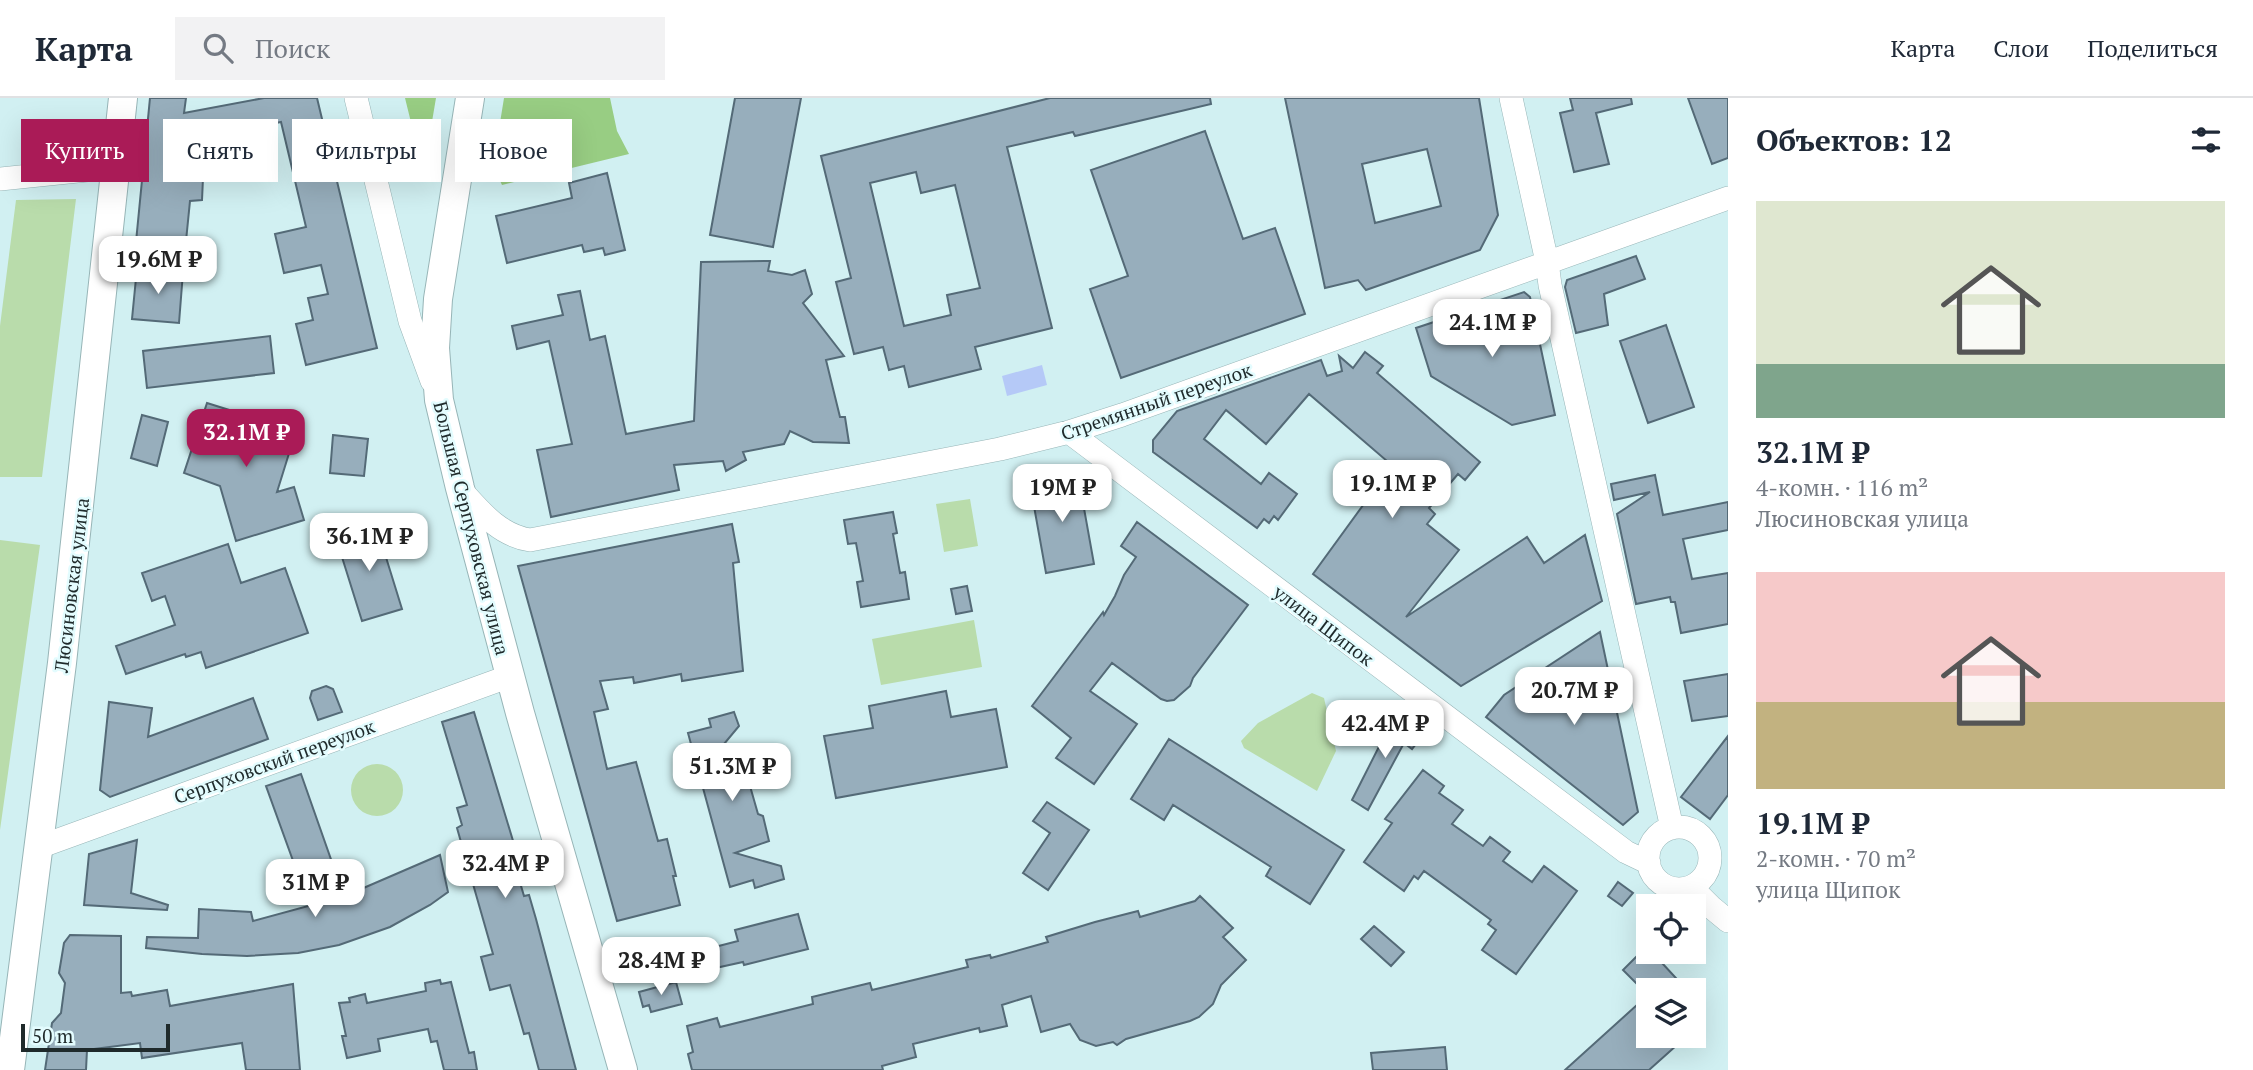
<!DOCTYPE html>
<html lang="ru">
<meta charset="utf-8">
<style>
:root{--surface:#fff;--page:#f2f2f3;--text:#1f2937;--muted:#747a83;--line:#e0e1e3;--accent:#aa1b57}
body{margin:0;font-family:"PT Serif",serif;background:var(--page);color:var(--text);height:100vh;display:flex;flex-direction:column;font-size:26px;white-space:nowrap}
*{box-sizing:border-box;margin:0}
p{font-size:23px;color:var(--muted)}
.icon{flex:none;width:38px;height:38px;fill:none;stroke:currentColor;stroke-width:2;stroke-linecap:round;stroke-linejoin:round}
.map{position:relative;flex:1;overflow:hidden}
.sheet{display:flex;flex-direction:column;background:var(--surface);width:525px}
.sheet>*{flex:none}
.guide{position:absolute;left:21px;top:21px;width:665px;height:63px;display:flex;gap:14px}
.fabs{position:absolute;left:1636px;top:796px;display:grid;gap:14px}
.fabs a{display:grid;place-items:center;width:70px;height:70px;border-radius:0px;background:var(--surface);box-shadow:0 7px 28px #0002;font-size:35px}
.scale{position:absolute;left:21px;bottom:18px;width:149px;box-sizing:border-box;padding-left:7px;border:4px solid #1f2a2b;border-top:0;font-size:19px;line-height:24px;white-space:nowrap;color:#1f2a2b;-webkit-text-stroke:5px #e3fcfe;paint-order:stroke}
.price{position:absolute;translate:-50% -60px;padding:0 16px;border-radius:14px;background:#fff;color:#222;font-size:23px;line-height:46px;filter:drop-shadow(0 2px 4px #0008)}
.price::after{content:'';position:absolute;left:50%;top:42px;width:21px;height:16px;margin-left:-10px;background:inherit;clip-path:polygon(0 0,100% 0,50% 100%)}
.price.selected{background:var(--accent);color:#fff}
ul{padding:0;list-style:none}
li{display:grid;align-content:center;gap:14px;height:371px;padding:0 28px}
li span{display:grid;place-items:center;height:217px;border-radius:0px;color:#555}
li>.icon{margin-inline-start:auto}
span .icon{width:126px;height:126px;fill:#fffc;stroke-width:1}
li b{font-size:30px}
h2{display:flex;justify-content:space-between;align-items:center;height:84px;padding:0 28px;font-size:30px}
.pill{padding:0 24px;border-radius:0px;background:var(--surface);box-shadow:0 7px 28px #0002;font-size:24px;line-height:63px}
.pill.selected{background:var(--accent);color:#fff}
header{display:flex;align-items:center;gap:42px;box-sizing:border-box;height:98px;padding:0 35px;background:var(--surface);border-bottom:2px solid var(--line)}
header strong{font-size:33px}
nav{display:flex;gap:38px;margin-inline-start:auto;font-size:24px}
.search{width:490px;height:63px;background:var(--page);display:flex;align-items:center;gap:18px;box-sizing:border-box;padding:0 24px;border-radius:0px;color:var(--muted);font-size:26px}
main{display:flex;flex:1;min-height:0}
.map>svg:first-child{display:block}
.green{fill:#b9dcab}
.forest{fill:#98cd83}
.water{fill:#b5c9f7}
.building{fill:#97aebc;stroke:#546a77;stroke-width:2;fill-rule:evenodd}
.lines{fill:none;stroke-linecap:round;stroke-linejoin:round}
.minor-casing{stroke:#97b5b7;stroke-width:24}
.major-casing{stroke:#97b5b7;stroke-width:30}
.minor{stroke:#fff;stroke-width:23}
.major{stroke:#fff;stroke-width:28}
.labels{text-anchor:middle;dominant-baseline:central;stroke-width:5;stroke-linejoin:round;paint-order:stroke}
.street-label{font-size:19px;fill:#1f2a2b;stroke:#e3fcfe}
</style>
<header>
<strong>Карта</strong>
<div class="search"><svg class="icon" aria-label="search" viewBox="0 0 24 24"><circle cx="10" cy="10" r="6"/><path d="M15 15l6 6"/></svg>Поиск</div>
<nav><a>Карта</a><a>Слои</a><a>Поделиться</a></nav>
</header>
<main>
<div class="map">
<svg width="1728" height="972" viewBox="0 0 1728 972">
<rect width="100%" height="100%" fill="#d1f0f2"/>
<!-- green -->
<path class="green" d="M 76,101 L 42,379 L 0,379 L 0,228 L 16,102 Z
M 970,401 L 978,448 L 944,454 L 936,406 Z
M 0,442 L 40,447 L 0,732 Z
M 974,522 L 982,569 L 881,587 L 872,541 Z
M 1312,595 L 1324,600 L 1336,653 L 1317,693 L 1244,650 L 1241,643 L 1258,625 Z
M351 692a26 26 0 1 1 52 0a26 26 0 1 1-52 0Z"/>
<!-- forest -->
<path class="forest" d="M 405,0 L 436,0 L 424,71 L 422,69 Z
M 504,0 L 610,0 L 617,33 L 629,56 L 502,87 L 493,68 Z"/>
<!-- water -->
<path class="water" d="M 1042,267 L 1047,287 L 1007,298 L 1002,278 Z"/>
<!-- building -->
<path class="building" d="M 150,0 L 186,0 L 184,15 L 264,0 L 317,0 L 377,250 L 306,267 L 296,226 L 313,222 L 308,200 L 328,196 L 321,167 L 284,175 L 275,136 L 306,129 L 281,24 L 175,45 L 201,67 L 203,80 L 202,102 L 190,103 L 186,143 L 136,144 Z
M 735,0 L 801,0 L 773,149 L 710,137 Z
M 1050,0 L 1210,0 L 1211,6 L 1075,38 L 1073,34 L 1007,49 L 1052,230 L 975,249 L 981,271 L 909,289 L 904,268 L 889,272 L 883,249 L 854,256 L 836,184 L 851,180 L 821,58 ZM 916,74 L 921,95 L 955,87 L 980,190 L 947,197 L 951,217 L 904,228 L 870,85 Z
M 1285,0 L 1479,0 L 1498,117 L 1480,152 L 1366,192 L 1358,182 L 1325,190 ZM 1427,51 L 1441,108 L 1375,125 L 1362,66 Z
M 1570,0 L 1631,0 L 1632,6 L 1596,15 L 1609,66 L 1574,74 L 1560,15 L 1573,12 Z
M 1688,0 L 1728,0 L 1728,60 L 1712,66 Z
M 1205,33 L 1243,141 L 1275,130 L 1305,216 L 1121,280 L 1090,191 L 1128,178 L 1091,72 Z
M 607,75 L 625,152 L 605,157 L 603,150 L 584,154 L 582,147 L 507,165 L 496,118 L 572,100 L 569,85 Z
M 1636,158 L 1645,181 L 1604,196 L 1608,227 L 1576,235 L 1565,189 L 1567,182 Z
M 770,163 L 768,173 L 792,177 L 805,172 L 812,196 L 803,205 L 844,258 L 826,262 L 840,319 L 845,319 L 849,345 L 813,344 L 790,333 L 784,346 L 743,354 L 746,362 L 726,373 L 723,363 L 674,367 L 679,392 L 551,419 L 537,352 L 572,346 L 549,243 L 517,251 L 512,228 L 563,217 L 558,197 L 580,193 L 590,242 L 605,238 L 626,336 L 694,323 L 701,164 Z
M 137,170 L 183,174 L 179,225 L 132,221 Z
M 1524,194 L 1530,199 L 1555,317 L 1512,327 L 1431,278 L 1416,230 Z
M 1666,227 L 1694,309 L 1648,325 L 1620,243 Z
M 270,238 L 274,275 L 147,290 L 143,253 Z
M 1365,254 L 1383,268 L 1377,275 L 1480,364 L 1465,382 L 1458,376 L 1429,410 L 1435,416 L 1427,426 L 1459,452 L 1406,519 L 1527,439 L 1544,465 L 1585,437 L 1602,503 L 1461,588 L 1313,476 L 1369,399 L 1361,392 L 1387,363 L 1309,296 L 1266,346 L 1226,312 L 1204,341 L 1261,386 L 1269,375 L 1297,396 L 1278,422 L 1274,418 L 1269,425 L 1264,421 L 1257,430 L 1153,354 L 1153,342 L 1177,313 L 1321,262 L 1327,278 L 1342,273 L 1339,258 L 1353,270 Z
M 207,305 L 296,333 L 277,394 L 294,389 L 304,422 L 236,443 L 220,388 L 184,375 Z
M 142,317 L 168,324 L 157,368 L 131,360 Z
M 333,337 L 368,341 L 364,378 L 330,375 Z
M 1078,377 L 1094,466 L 1046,475 L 1030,386 Z
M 1655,377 L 1663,417 L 1728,404 L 1728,432 L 1683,441 L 1692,481 L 1728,475 L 1728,526 L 1681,535 L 1675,504 L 1671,504 L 1670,499 L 1636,506 L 1617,416 L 1650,394 L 1614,402 L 1611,386 Z
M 893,414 L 897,435 L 893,436 L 900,475 L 905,474 L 909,501 L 861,509 L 857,484 L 863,483 L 856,445 L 848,446 L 844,422 Z
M 1137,424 L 1248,507 L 1193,580 L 1190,588 L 1174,602 L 1167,603 L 1161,601 L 1112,565 L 1090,593 L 1137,626 L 1094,686 L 1056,660 L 1071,640 L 1032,608 L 1103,514 L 1104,517 L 1115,498 L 1124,477 L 1136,459 L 1121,448 Z
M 732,426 L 739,464 L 733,465 L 743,573 L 682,583 L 681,576 L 634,585 L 633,579 L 600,583 L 608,611 L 594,614 L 607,671 L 636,664 L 658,743 L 667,741 L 676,778 L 673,778 L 680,807 L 617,823 L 518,468 Z
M 376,427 L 402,511 L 362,523 L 336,440 Z
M 228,446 L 241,485 L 285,470 L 308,535 L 206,570 L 201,554 L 186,559 L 185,556 L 126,576 L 116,548 L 175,527 L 165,498 L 152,503 L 142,475 Z
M 967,488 L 972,513 L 956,516 L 951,491 Z
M 1600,534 L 1638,714 L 1623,727 L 1486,619 L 1504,597 Z
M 1728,576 L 1728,618 L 1692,623 L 1684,583 Z
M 326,588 L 333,591 L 342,614 L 318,622 L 310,600 L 312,593 Z
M 946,593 L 951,619 L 996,611 L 1007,669 L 836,700 L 824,638 L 873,630 L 869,608 Z
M 253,600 L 268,641 L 110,699 L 100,692 L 109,604 L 152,610 L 148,639 Z
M 474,614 L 517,756 L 512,757 L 524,798 L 529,797 L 536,821 L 576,972 L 539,972 L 529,935 L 524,936 L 510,887 L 490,892 L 481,859 L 493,856 L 457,730 L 462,727 L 457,710 L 467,707 L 442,624 Z
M 734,614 L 739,628 L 709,664 L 749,651 L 754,667 L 750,668 L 754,683 L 750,688 L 758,716 L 763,718 L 769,743 L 735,755 L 781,768 L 784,781 L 755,790 L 753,782 L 730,789 L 688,635 L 711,629 L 709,621 Z
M 1395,617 L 1423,637 L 1412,651 L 1404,645 L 1368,712 L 1352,702 Z
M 1728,638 L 1728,697 L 1710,721 L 1681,699 Z
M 1169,641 L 1344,752 L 1310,806 L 1266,778 L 1271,769 L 1173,707 L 1164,722 L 1131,701 Z
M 1423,672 L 1444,688 L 1439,695 L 1463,712 L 1452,726 L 1483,748 L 1490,739 L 1510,754 L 1503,763 L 1532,784 L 1544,768 L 1577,793 L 1516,876 L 1482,852 L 1496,832 L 1488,826 L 1491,822 L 1424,773 L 1418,781 L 1414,778 L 1404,793 L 1364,764 L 1392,725 L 1385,721 Z
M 301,676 L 334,770 L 300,782 L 266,688 Z
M 1047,704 L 1089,732 L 1048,792 L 1023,775 L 1050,735 L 1033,723 Z
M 137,742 L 131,795 L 168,807 L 167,812 L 84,807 L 89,756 Z
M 440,757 L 448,794 L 430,807 L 390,829 L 339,847 L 298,855 L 247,858 L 202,856 L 146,850 L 147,839 L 198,840 L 199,811 L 251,814 L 253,823 L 345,798 Z
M 1618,784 L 1633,795 L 1622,808 L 1608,798 Z
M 1200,798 L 1233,830 L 1223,839 L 1246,862 L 1221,887 L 1213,906 L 1199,919 L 1190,923 L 1126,941 L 1117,947 L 1113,944 L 1096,948 L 1080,942 L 1070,926 L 1041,934 L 1031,898 L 1002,907 L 1007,928 L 980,934 L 979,930 L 913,946 L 916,959 L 882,968 L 883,972 L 692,972 L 688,956 L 693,954 L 687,928 L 717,920 L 720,929 L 813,906 L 812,899 L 870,885 L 872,892 L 968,869 L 966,862 L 990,857 L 991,860 L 1048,844 L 1046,839 L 1095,824 L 1138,813 L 1140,819 L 1195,803 Z
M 798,816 L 808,851 L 744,867 L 743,864 L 711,871 L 707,851 L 738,843 L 735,832 Z
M 1374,828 L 1404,854 L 1391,868 L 1361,841 Z
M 70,837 L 121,838 L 121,895 L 131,894 L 132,898 L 167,892 L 170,908 L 293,886 L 300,972 L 246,972 L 242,945 L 142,960 L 140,945 L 87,952 L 86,972 L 45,972 L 52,925 L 61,915 L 65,885 L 59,875 L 64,845 Z
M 1641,854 L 1673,854 L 1662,865 L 1687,892 L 1643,892 L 1623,872 Z
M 440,882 L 441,886 L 451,884 L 469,955 L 474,954 L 477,972 L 444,972 L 437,943 L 431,944 L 428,931 L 378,941 L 380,953 L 347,960 L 342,938 L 346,938 L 339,905 L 350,904 L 349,900 L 365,896 L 367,905 L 426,893 L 425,885 Z
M 676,884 L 682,906 L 651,914 L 649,907 L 643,909 L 639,894 Z
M 1648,897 L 1648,938 L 1687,938 L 1649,972 L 1565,972 Z
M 1445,949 L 1447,972 L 1373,972 L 1371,955 Z"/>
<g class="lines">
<!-- minor casing -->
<g class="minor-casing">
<path id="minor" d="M 356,0 L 410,223 L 432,283
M 1511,0 L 1547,164 L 1550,187 L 1672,730
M 0,81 L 116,69
M 1069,334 L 1626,754 L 1649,765
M 461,392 C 481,414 499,437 530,442 L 1000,351 L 1069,334 L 1122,317 L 1728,100
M1648 760a31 31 0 1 1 62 0a31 31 0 1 1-62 0Z
M 39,749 L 510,578
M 1691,789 L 1711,809 L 1728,823"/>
</g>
<!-- major casing -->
<g class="major-casing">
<path id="major" d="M 470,0 L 438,201 L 435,250 L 439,302 L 460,390 L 520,615 L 623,972
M 10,972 L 62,565 L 123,0"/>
</g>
<!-- minor -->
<use href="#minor" class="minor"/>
<!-- major -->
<use href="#major" class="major"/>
</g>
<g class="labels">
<!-- street labels -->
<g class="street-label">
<text transform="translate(1156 303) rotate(-19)">Стремянный переулок</text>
<text transform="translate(472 430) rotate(76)">Большая Серпуховская улица</text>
<text transform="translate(71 487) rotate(-83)">Люсиновская улица</text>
<text transform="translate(1324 527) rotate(37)">улица Щипок</text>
<text transform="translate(274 663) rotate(-20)">Серпуховский переулок</text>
</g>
</g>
</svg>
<div class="fabs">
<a><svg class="icon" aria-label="locate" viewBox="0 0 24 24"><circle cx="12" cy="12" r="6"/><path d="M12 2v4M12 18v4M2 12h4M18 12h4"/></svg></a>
<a><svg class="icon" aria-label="layers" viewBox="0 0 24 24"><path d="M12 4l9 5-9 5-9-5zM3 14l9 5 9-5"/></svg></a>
</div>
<div class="scale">50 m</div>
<b class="price" style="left:158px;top:198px">19.6M ₽</b>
<b class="price" style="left:1492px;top:261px">24.1M ₽</b>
<b class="price selected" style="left:246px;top:371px">32.1M ₽</b>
<b class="price" style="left:1392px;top:422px">19.1M ₽</b>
<b class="price" style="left:1062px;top:426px">19M ₽</b>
<b class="price" style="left:369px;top:475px">36.1M ₽</b>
<b class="price" style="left:1574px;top:629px">20.7M ₽</b>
<b class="price" style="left:1385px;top:662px">42.4M ₽</b>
<b class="price" style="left:732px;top:705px">51.3M ₽</b>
<b class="price" style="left:505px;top:802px">32.4M ₽</b>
<b class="price" style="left:315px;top:821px">31M ₽</b>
<b class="price" style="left:661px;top:899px">28.4M ₽</b>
<div class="guide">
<a class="pill selected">Купить</a>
<a class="pill">Снять</a>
<a class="pill">Фильтры</a>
<a class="pill">Новое</a>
</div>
</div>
<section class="sheet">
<h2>Объектов: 12<svg class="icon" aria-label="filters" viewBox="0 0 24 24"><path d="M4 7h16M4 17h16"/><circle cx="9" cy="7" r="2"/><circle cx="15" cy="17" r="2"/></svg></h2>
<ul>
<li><span style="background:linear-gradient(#dfe7d0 75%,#7fa58c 0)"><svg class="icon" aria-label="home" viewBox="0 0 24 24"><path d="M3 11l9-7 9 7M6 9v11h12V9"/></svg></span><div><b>32.1M ₽</b><p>4-комн. · 116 m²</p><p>Люсиновская улица</p></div></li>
<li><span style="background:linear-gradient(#f6c9c9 60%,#c2b280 0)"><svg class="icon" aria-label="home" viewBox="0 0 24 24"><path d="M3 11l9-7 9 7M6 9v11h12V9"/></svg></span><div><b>19.1M ₽</b><p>2-комн. · 70 m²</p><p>улица Щипок</p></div></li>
</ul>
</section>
</main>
